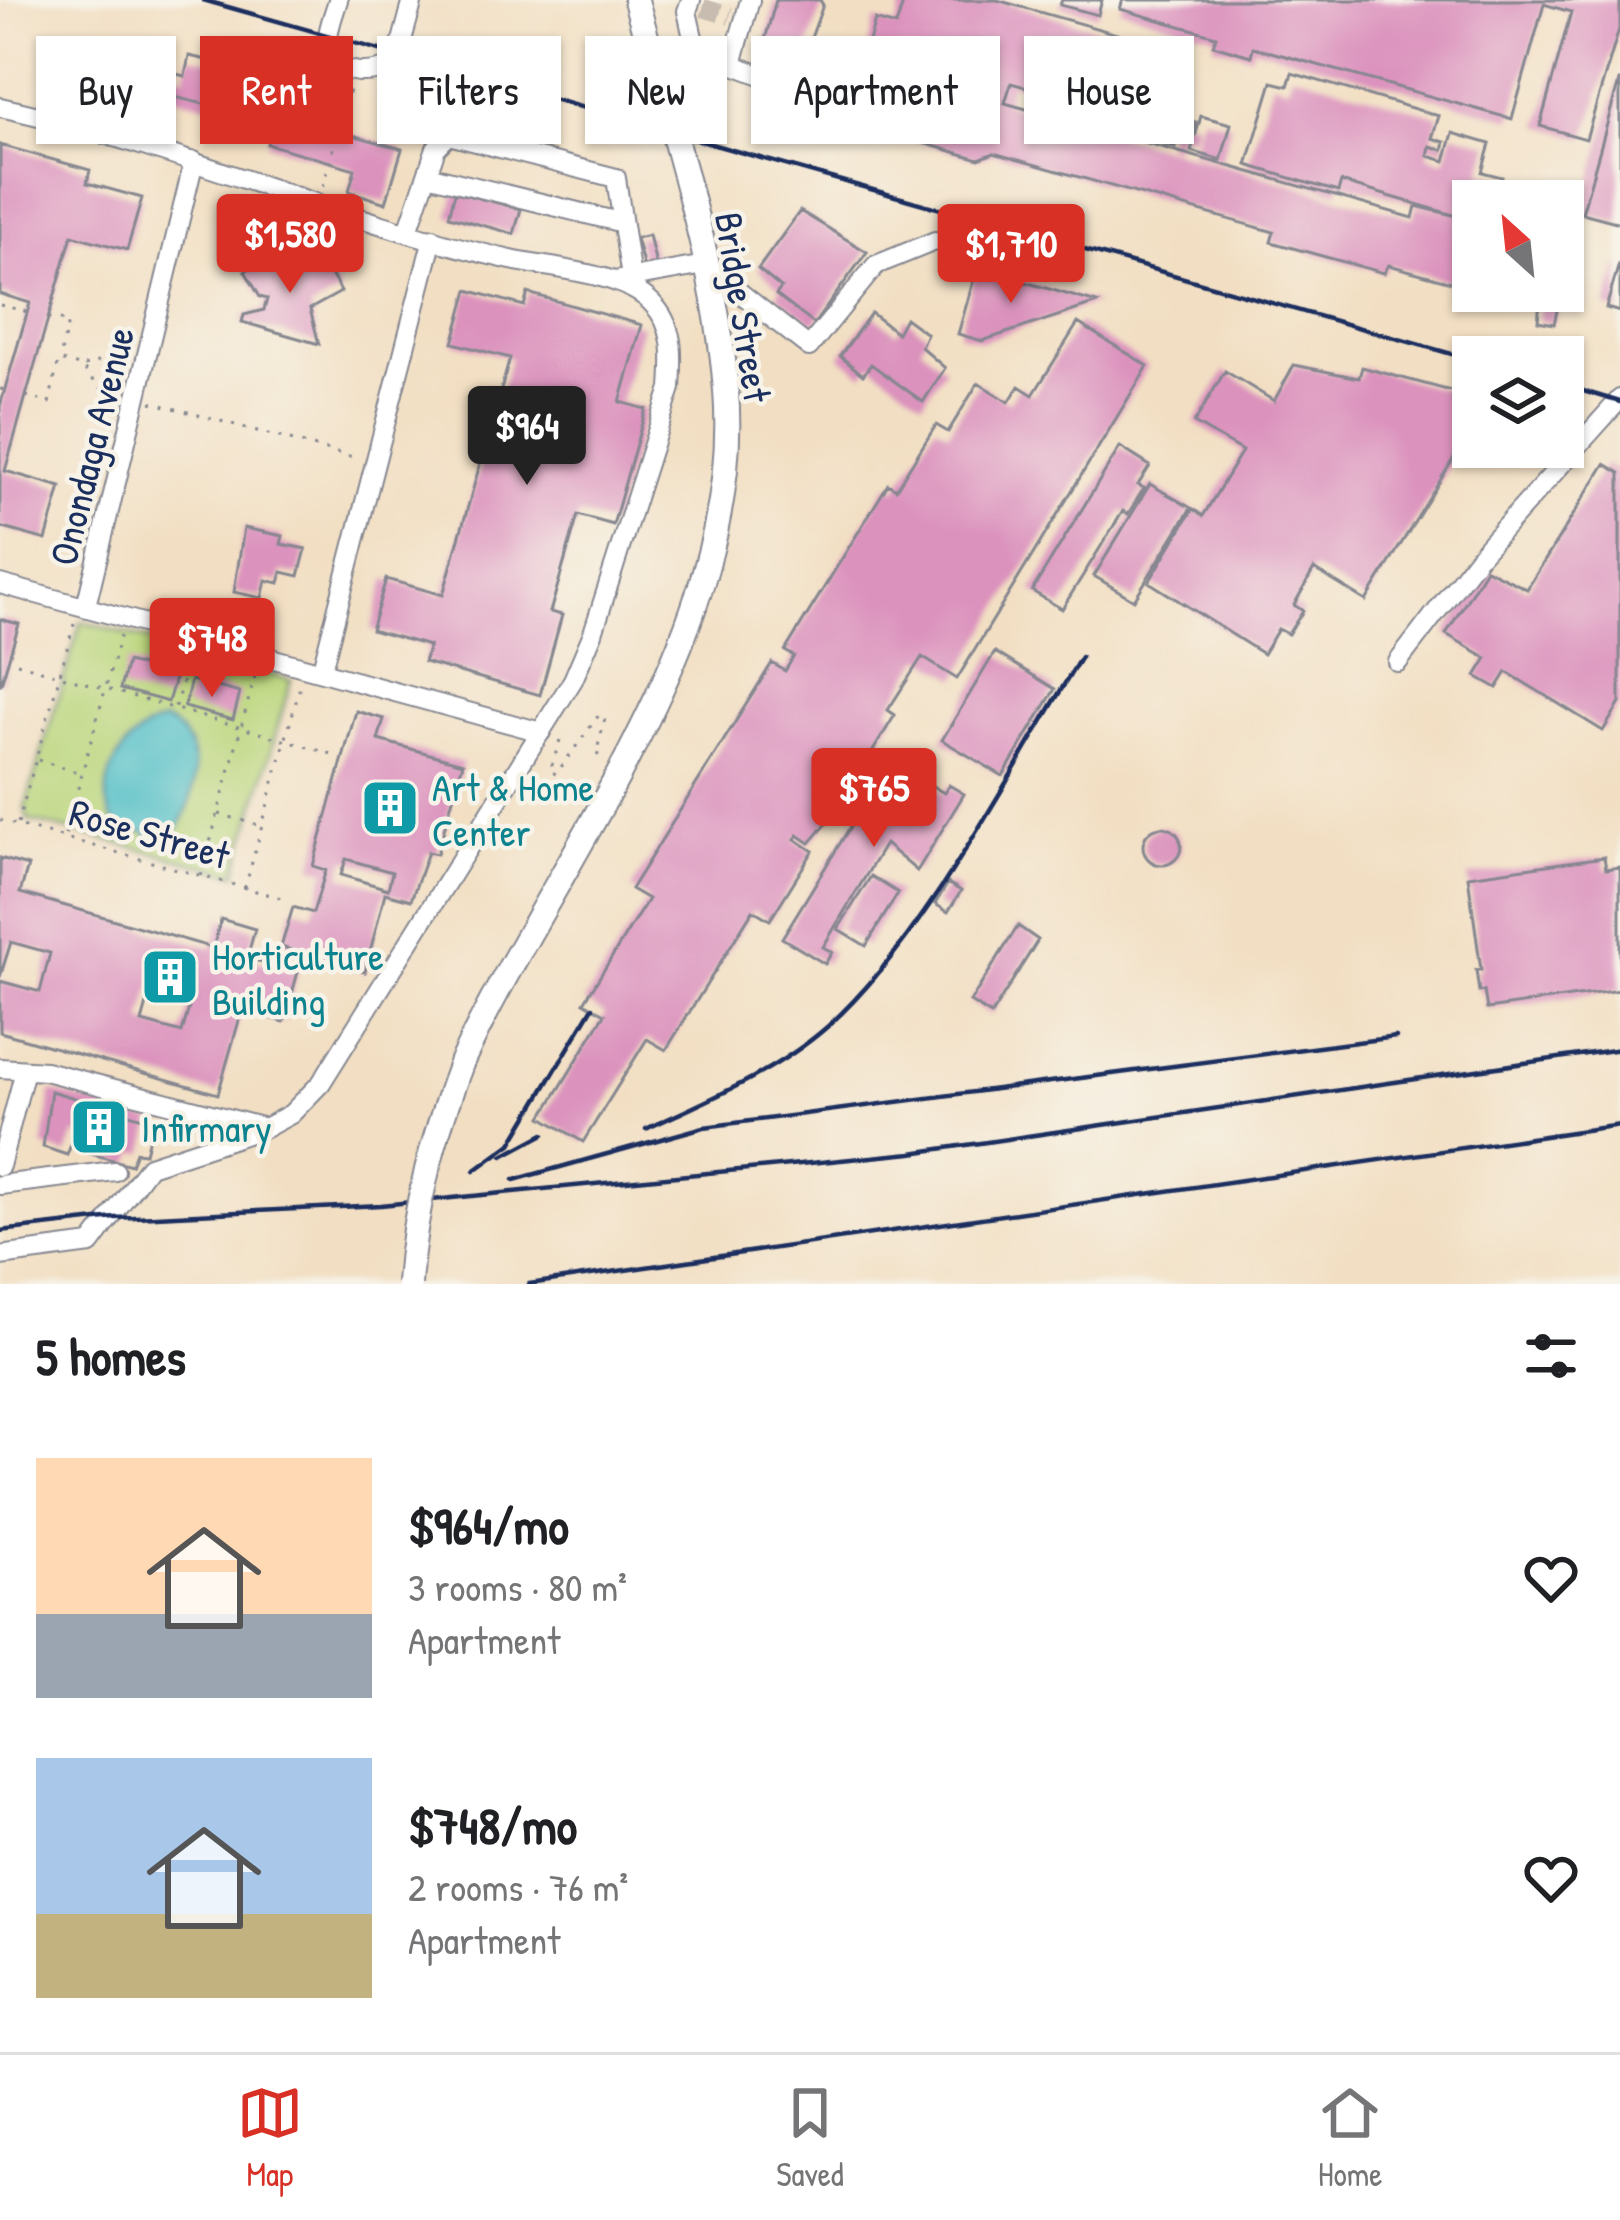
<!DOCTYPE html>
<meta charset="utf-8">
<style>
:root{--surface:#fff;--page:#f6f6f6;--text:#202124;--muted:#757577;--line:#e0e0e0;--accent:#d93025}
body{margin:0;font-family:"Patrick Hand",sans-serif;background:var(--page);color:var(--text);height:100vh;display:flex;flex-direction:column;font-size:45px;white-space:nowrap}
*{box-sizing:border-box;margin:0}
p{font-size:39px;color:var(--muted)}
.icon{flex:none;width:66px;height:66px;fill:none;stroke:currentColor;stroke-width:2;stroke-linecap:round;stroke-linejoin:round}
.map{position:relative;height:1284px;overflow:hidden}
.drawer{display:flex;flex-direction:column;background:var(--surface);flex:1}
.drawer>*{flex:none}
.banner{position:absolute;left:36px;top:36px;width:1548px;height:108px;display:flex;gap:24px}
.needle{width:78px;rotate:333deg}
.tools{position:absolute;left:1452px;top:180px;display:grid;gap:24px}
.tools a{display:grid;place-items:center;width:132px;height:132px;border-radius:0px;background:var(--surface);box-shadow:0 3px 9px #0004;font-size:60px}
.price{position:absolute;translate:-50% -102px;padding:0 27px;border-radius:12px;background:var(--accent);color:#fff;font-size:39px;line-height:78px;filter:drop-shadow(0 3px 6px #0008)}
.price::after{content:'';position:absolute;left:50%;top:72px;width:36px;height:27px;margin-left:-18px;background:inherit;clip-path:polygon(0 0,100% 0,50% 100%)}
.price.selected{background:#222;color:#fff}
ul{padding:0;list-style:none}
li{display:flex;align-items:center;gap:36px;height:300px;padding:0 36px}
li span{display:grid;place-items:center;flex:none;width:336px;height:240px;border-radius:0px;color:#555}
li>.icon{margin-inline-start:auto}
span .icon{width:144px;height:144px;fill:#fffc;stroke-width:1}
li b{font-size:51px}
h2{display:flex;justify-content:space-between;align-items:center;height:144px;padding:0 36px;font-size:51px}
.tag{padding:0 42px;border-radius:0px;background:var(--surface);box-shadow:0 3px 9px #0004;font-size:42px;line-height:108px}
.tag.selected{background:var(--accent);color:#fff}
.tab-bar{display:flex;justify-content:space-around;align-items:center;height:168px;border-top:3px solid var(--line);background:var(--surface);font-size:33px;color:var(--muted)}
.tab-bar a{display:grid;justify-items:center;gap:6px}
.tab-bar .selected{color:var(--accent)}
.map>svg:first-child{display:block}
.green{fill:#bad57a;stroke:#6a826c;stroke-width:3}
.water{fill:#51bfc7;stroke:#367792;stroke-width:3}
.building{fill:#db92bd;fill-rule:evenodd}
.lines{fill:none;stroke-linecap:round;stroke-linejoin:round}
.minor-tunnel{stroke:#c7bcaf;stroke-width:18;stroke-dasharray:18 9;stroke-linecap:butt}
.minor-casing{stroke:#868790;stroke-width:22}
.major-casing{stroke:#868790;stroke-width:28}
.path{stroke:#868790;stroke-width:3;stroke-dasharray:3 9;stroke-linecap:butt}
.minor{stroke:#fff;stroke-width:18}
.major{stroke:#fff;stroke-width:24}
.rail{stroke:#1b2f5e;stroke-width:4.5}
.major-bridge-casing{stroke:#868790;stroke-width:28;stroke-linecap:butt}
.major-bridge{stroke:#fff;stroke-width:24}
.labels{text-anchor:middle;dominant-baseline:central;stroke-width:9;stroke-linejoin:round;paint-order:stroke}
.street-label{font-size:39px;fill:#1b2f5e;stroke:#f7f3e8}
.culture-label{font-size:39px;fill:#0d838f;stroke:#f7f3e8;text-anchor:start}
</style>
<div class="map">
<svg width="1620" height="1284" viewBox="0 0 1620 1284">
<rect width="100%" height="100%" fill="#f7f3e8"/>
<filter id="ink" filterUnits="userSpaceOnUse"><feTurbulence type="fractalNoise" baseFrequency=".00833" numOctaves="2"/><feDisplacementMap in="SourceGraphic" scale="24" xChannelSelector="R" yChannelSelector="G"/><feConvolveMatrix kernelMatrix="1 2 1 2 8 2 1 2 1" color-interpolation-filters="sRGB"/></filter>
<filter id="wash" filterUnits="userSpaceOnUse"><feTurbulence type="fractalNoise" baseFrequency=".004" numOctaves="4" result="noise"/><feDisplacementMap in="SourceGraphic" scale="48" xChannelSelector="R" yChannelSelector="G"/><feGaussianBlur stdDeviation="2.7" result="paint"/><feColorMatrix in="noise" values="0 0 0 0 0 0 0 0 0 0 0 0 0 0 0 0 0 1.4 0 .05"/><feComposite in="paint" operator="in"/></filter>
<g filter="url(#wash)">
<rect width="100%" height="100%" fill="#f2dfc3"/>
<!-- green -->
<path class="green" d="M 81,621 L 291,680 L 236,874 L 28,820 L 25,808 Z"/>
<!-- water -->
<path class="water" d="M 164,721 C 206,739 198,796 178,828 L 151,839 L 144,831 L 122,831 C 85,795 121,732 164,721 Z"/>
<g id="blocks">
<!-- building -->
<path class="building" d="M 776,0 L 820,0 L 823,5 L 803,60 L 762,50 Z
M 904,0 L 997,0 L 1163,47 L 1161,55 L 1188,63 L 1183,81 L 1157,74 L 1144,120 L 1011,83 L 1005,103 L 1413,218 L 1416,206 L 1457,216 L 1341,182 L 1338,192 L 1247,165 L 1272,82 L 1288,86 L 1292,73 L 1439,116 L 1432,138 L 1445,142 L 1443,150 L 1430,146 L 1428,156 L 1445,161 L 1453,133 L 1490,144 L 1482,172 L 1502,177 L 1495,201 L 1473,201 L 1473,288 L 1389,265 L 1384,273 L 1271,242 L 1274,232 L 994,153 L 979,159 L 912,140 L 915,131 L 836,109 L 850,59 L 863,63 L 875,20 L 896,26 Z
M 1062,0 L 1102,0 L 1098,15 L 1060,5 Z
M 1123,0 L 1620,0 L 1620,26 L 1586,139 L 1540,126 L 1571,12 L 1544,4 L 1512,119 L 1253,47 L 1251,56 L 1213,45 L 1216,36 L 1120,9 Z
M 189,56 L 252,70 L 242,113 L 157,93 L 162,71 L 185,76 Z
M 1619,81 L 1620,81 L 1620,223 L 1582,213 Z
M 275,113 L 402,149 L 386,203 L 349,191 L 355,169 L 267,144 Z
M 1159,113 L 1196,122 L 1192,137 L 1178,133 L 1175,147 L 1166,145 L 1169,131 L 1154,133 Z
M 1201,116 L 1231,124 L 1221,160 L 1191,151 Z
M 0,145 L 90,170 L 87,183 L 142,198 L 127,250 L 72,235 L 26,396 L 5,471 L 61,487 L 46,540 L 0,527 L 0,406 L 30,303 L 0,294 Z
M 455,192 L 521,209 L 514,234 L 449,216 Z
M 800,211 L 867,252 L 814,324 L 776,295 L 781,288 L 758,269 Z
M 649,235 L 656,265 L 644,268 L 636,238 Z
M 281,250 L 287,261 L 313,268 L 324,262 L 341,292 L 310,309 L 319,344 L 242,322 L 244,315 L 264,310 L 267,299 L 260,297 L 245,271 Z
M 1563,256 L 1576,260 L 1568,299 L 1559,302 L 1554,324 L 1538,321 L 1541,291 L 1563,291 Z
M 1619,264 L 1620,264 L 1620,312 L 1606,308 Z
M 977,268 L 1097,303 L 982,341 L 958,334 Z
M 468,290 L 524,306 L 528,293 L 642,325 L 620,402 L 646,409 L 613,525 L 578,515 L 550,612 L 562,615 L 540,695 L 424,662 L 429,646 L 371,630 L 386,579 L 443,595 L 510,358 L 453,343 Z
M 871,313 L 897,333 L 905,318 L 927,334 L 921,347 L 945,368 L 923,402 L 871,364 L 863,375 L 840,356 Z
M 1078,323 L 1148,366 L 957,679 L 922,657 L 888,710 L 895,715 L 833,816 L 810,843 L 798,835 L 795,839 L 813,851 L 770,920 L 753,910 L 666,1050 L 647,1039 L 583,1142 L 542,1117 L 605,1014 L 584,1002 L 648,899 L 631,889 L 772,663 L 785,671 L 794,656 L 785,651 L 888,484 L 896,489 L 936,425 L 948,432 L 978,383 L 1009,402 L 1019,386 L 1033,395 Z
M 1294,365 L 1359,378 L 1362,367 L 1473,397 L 1473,427 L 1366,601 L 1314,569 L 1294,605 L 1303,611 L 1288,634 L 1278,629 L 1263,654 L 1149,582 L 1193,509 L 1203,516 L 1242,451 L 1194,423 L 1225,371 L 1274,401 Z
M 1120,447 L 1150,466 L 1138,485 L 1144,488 L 1128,514 L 1123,511 L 1062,609 L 1032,591 Z
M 1605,464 L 1620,473 L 1620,703 L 1603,731 L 1507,672 L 1497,688 L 1476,676 L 1487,658 L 1446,634 L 1486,569 L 1527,589 Z
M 1150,484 L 1191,508 L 1134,600 L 1094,576 Z
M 244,528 L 283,536 L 281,544 L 306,549 L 299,576 L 282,572 L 279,583 L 266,580 L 262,598 L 234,592 Z
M 0,619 L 19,624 L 1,684 L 0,684 Z
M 995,652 L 1055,689 L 1003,776 L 942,740 Z
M 127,662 L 176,675 L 168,702 L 120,689 Z
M 191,680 L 240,693 L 233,720 L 184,707 Z
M 356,711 L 384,719 L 378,740 L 463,763 L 437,854 L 428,852 L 411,900 L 385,893 L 365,972 L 281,947 L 293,907 L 313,913 L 326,870 L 313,866 ZM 346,859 L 392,872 L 388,889 L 341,875 Z
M 906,758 L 929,772 L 924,781 L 944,793 L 949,785 L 964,794 L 917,871 L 885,844 L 823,947 L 832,952 L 825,964 L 782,938 L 863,806 Z
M1143 846a19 19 0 1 1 38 0a19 19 0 1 1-38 0Z
M 1604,857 L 1606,869 L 1620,867 L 1620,990 L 1487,1009 L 1484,991 L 1479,992 L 1476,970 L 1481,970 L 1468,876 Z
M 0,858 L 28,866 L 20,893 L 213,948 L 221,919 L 255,929 L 247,958 L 298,972 L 284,1022 L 242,1010 L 218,1094 L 0,1032 L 0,981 L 40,992 L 50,953 L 11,942 L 0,977 ZM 153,982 L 193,993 L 182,1033 L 142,1022 Z
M 871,876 L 898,893 L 866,946 L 838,929 Z
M 948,883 L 961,891 L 948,912 L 935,904 Z
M 1018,926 L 1038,940 L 991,1015 L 970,1002 Z
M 51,1091 L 153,1121 L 145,1153 L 136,1152 L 131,1165 L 84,1152 L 88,1138 L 75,1134 L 67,1155 L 43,1147 Z"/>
</g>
</g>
<g filter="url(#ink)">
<use href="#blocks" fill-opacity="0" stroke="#868790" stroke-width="3"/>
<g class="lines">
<!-- minor-tunnel -->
<path class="minor-tunnel" d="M 703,8 L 730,16"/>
<!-- minor casing -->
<g class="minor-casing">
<path id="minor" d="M 338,0 C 334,14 325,35 328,49 C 336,78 376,76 396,63 L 413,0
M 691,0 L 687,11 L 698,60
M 732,64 L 750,0
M 655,71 L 715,58 L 774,80
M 0,107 C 174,145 338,221 511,260 C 552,269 620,272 651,302 C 676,326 673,357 671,388 L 593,633 L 573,680 L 321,1083 L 291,1114 L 265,1128 L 149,1166 L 91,1244 L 0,1256
M 427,175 L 619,222
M 408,231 L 436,148 L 449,135 L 616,178 L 631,278
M 614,281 L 705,265 L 809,347 L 876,265 L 935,241 L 1064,269
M 0,584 L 541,732
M 86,606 L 194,161
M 1398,662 L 1479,556 L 1620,399
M 322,669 L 433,238
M 0,1068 L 45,1071 L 265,1128
M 0,1166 L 24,1074
M 0,1185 L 115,1171"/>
</g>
<!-- major casing -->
<g class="major-casing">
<path id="major" d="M 462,1061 C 559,854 745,630 726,391 C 716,258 670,128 636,0"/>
</g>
<!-- path -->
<path class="path" d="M 323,186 L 351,86
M 0,305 L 28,312
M 48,317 L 68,322 L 60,358
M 84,366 L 132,351
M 0,389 L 6,390
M 26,396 L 49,403 L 59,360 L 82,367 L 115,405
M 151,402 L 356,458
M 17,663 L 332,754
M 175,707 L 191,653
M 560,740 L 550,771 L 556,774 L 599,715 L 605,719 L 596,754 L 602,756
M 38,760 L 80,773
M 219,814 L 262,826
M 0,820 L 285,899
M 18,823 L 74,624
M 65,835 L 120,636
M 201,876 L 256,672
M 245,888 L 301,683"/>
<!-- minor -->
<use href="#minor" class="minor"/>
<!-- major -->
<use href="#major" class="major"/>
<!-- rail -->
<path class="rail" d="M 203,0 L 1473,360
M 1563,385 L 1620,402
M 646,1129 C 708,1100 776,1072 828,1026 C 926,938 1010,771 1081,657
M 503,1156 L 544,1134
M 474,1171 L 511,1144 L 593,1007
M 514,1180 L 704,1127 L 1396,1037
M 0,1231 L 115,1218 L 381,1205 L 912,1153 L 1620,1049
M 529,1284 L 1620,1125"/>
<!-- major-bridge casing -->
<g class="major-bridge-casing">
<path id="major-bridge" d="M 409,1284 C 414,1205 434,1135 462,1061"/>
</g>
<!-- major-bridge -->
<use href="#major-bridge" class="major-bridge"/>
</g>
</g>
<!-- icons -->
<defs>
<g id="building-square" transform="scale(3)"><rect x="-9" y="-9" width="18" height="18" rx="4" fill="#0f9aa8" stroke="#f7f3e8"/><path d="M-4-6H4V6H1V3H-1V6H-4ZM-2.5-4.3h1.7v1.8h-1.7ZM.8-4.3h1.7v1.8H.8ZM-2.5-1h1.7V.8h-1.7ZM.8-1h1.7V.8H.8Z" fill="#fff"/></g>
</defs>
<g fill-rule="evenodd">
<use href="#building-square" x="390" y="808"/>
<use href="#building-square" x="170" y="977"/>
<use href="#building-square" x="99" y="1127"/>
</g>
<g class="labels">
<!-- street labels -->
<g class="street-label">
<text transform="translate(744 307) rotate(81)">Bridge Street</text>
<text transform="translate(91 446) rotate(-76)">Onondaga Avenue</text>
<text transform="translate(150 833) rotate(16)">Rose Street</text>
</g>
<!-- culture labels -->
<g class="culture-label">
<text x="432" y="786">Art &amp; Home<tspan x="432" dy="45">Center</tspan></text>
<text x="212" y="955">Horticulture<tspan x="212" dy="45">Building</tspan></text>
<text x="141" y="1127">Infirmary</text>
</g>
</g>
</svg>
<div class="tools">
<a><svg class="needle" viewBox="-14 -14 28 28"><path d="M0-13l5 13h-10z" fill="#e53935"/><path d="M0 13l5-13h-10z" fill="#757577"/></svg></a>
<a><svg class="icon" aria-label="layers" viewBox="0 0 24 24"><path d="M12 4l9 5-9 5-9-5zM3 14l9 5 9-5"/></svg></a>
</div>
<b class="price" style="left:290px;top:296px">$1,580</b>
<b class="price" style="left:1011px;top:306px">$1,710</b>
<b class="price selected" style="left:527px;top:488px">$964</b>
<b class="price" style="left:212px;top:700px">$748</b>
<b class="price" style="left:874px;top:850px">$765</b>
<div class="banner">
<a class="tag">Buy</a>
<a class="tag selected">Rent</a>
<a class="tag">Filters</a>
<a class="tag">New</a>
<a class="tag">Apartment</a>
<a class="tag">House</a>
</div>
</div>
<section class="drawer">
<h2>5 homes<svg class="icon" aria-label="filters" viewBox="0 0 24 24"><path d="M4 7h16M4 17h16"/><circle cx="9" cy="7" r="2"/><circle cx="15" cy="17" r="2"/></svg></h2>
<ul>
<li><span style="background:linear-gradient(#ffd9b3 65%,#9aa5b1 0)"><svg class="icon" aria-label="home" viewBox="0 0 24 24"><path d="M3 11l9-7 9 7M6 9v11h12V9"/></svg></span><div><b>$964/mo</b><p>3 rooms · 80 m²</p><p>Apartment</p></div><svg class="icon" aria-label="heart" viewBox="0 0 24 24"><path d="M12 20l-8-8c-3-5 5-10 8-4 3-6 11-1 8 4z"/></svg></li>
<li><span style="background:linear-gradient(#a9c7e8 65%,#c2b280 0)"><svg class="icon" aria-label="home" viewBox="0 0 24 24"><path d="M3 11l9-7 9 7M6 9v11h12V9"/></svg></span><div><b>$748/mo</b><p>2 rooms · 76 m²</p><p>Apartment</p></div><svg class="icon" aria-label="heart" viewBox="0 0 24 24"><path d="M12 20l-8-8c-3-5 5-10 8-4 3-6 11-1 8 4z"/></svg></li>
</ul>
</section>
<nav class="tab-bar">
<a class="selected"><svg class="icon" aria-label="map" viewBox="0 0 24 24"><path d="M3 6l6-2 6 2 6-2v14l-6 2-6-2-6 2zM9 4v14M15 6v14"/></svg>Map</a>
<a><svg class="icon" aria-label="saved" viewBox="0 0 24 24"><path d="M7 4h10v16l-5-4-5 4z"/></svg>Saved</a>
<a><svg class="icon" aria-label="home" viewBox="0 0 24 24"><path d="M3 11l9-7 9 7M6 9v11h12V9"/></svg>Home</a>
</nav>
